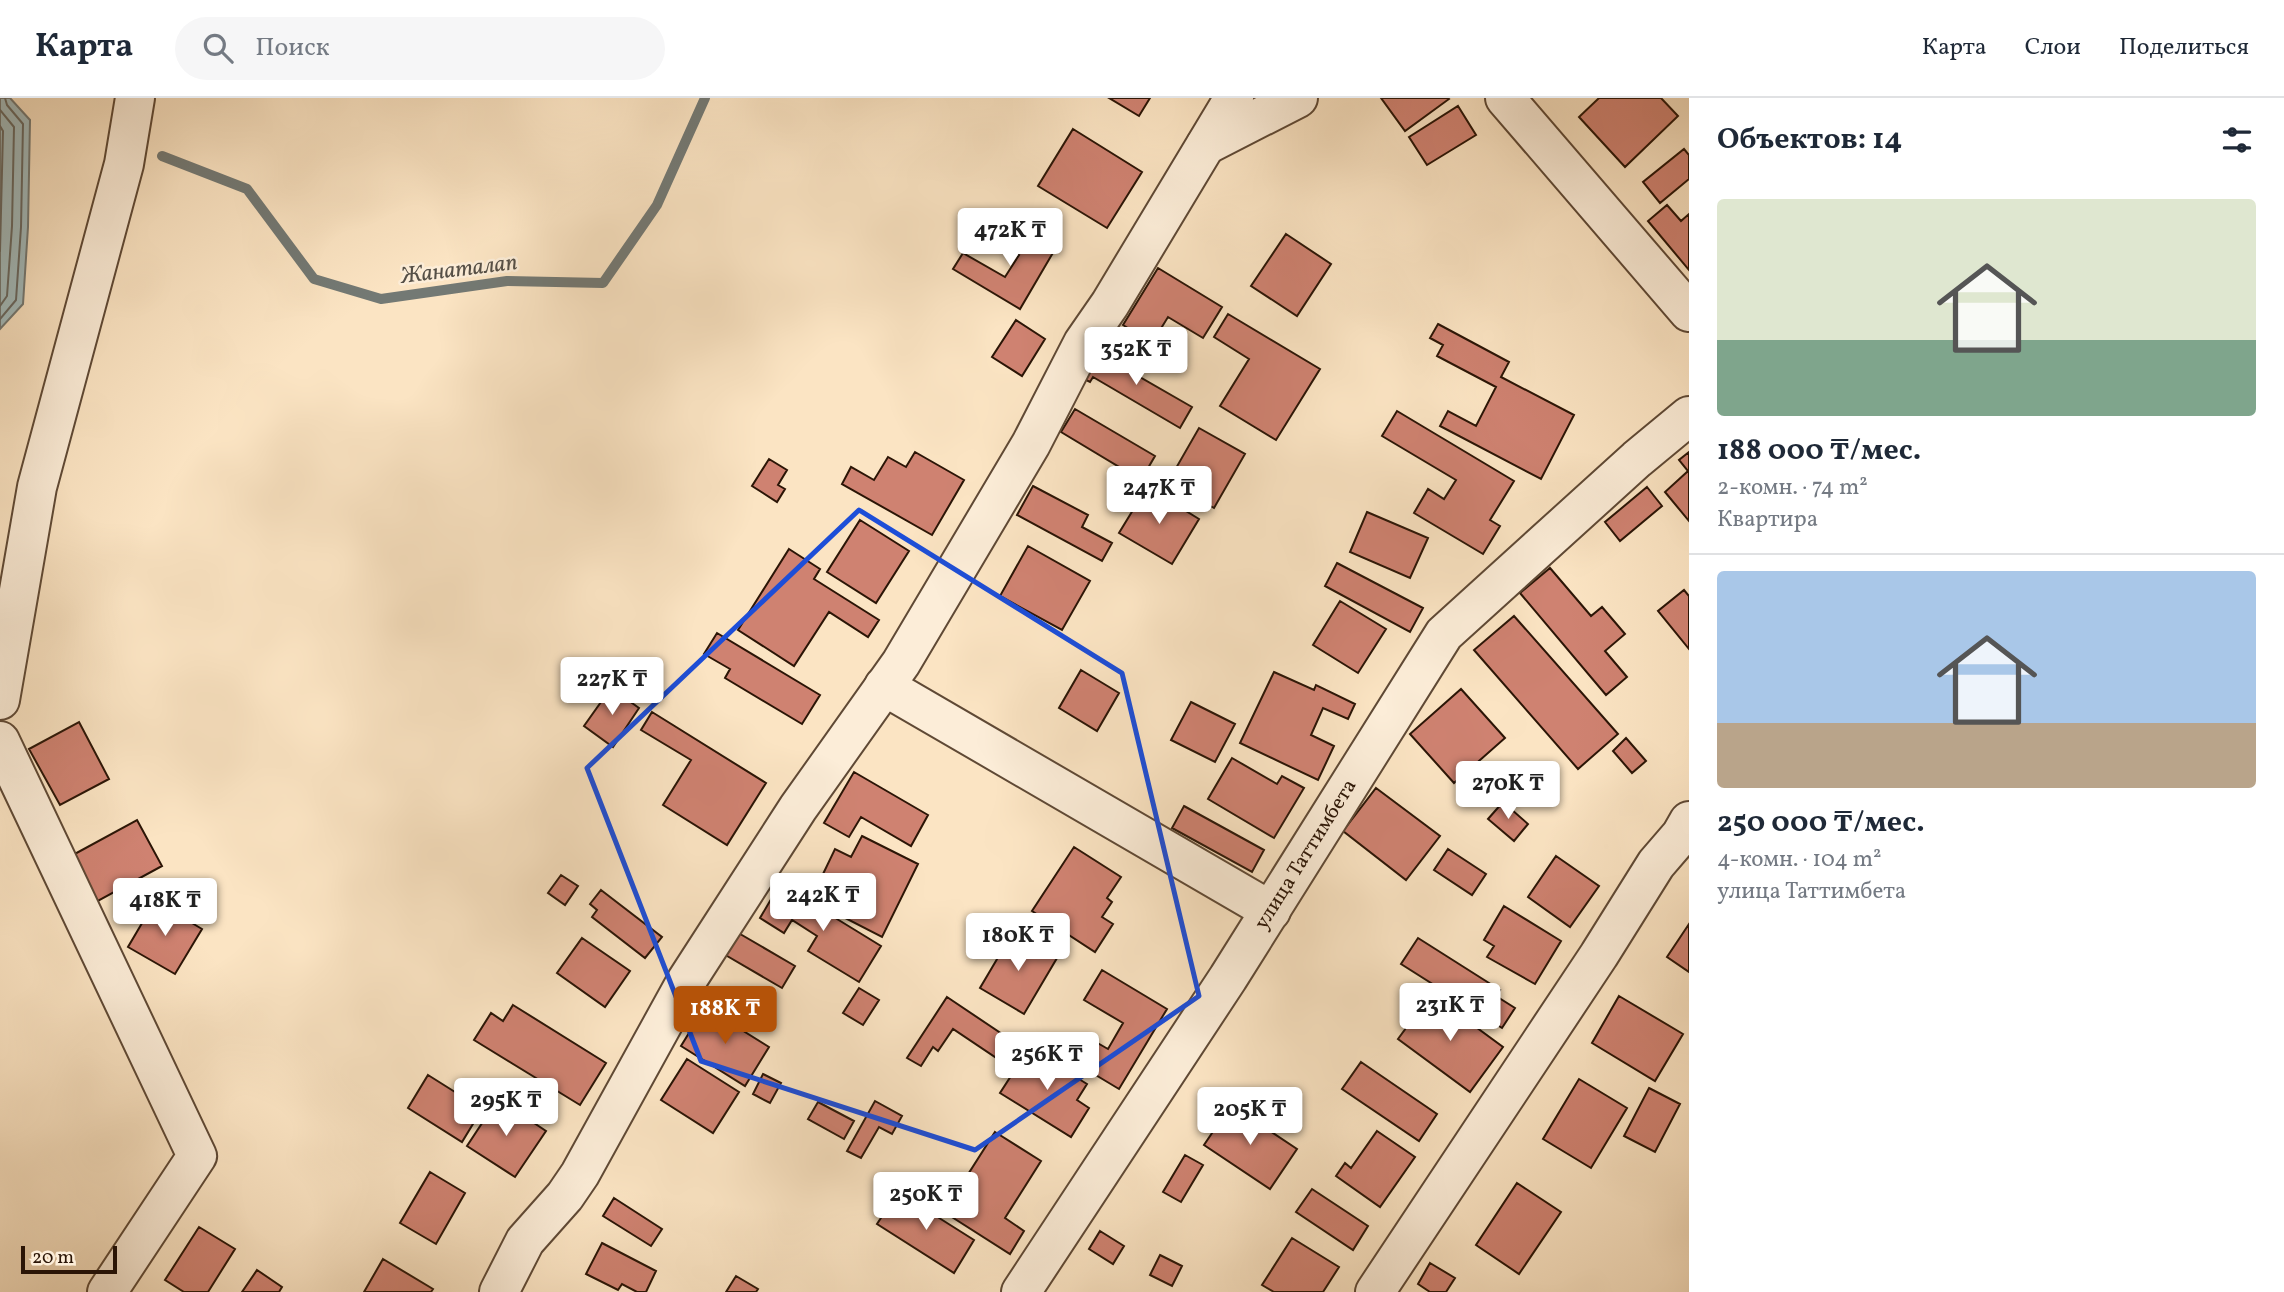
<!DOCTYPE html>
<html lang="ru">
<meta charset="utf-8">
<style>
:root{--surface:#fff;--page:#f6f6f7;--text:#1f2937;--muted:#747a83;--line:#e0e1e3;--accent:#b45309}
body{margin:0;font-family:Vollkorn,serif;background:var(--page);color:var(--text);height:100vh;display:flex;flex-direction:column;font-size:26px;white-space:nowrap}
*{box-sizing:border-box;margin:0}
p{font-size:23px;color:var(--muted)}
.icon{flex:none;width:38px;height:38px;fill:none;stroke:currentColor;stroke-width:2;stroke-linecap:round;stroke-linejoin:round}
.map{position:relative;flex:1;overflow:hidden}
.panel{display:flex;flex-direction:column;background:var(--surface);width:595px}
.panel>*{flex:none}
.scale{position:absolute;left:21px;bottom:18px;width:96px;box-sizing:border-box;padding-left:7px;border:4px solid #2b1506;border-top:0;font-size:19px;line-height:24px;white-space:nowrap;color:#2b1506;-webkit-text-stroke:5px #fcedd8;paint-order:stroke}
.price{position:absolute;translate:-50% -60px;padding:0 16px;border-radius:7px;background:#fff;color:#222;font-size:23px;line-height:46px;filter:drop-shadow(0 2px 4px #0008)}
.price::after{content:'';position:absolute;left:50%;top:42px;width:21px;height:16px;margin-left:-10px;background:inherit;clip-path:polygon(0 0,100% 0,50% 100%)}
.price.current{background:var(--accent);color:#fff}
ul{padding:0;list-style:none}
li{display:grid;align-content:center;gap:14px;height:371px;padding:0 28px}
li+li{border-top:2px solid var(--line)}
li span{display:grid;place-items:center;height:217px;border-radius:7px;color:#555}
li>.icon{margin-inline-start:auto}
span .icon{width:126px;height:126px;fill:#fffc;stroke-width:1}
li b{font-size:30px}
h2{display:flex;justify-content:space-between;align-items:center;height:84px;padding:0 28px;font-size:30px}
header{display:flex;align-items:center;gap:42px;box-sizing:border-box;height:98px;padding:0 35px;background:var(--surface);border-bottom:2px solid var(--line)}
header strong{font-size:33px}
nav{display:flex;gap:38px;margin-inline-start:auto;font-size:24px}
.search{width:490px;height:63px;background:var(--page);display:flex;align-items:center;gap:18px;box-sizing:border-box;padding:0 24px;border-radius:38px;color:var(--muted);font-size:26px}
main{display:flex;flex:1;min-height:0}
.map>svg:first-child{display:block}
.water{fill:#a3bcbe;stroke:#737974;stroke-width:2}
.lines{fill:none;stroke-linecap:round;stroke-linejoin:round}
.shore{stroke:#676862;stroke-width:2}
.stream{stroke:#737974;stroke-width:10}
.building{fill:#cf8271;stroke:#2b1506;stroke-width:2}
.minor-casing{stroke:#5f4935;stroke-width:42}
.minor{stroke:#fcedd8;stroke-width:38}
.marked{fill:none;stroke:#1d4ed8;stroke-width:5;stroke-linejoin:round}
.labels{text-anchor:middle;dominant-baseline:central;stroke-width:5;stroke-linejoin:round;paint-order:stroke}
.street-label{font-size:21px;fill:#2b1506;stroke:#fcedd8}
.water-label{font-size:23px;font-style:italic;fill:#554f46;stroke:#fcedd8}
</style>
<header>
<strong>Карта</strong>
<div class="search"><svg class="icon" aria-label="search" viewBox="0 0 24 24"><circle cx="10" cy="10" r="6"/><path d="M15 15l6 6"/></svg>Поиск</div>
<nav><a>Карта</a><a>Слои</a><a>Поделиться</a></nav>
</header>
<main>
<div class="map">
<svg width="1689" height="1194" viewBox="0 0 1689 1194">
<rect width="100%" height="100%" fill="#fbe4c3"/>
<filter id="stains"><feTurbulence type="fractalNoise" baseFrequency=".00286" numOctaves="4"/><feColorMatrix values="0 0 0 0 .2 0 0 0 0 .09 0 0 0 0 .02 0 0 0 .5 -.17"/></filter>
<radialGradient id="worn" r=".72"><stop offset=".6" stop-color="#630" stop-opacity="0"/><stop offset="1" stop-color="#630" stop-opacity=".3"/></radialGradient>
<!-- water -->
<path class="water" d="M 0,0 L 10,0 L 30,22 L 28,129 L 23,206 L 0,231 Z"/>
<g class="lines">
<!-- shore -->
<path class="shore" d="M 0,12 L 14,29 L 12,128 L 7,198 L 0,208
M 0,28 L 3,33 L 0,153
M 0,221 L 16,202 L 21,129 L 23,26 L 7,7 L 5,0"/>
<!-- stream -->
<path class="stream" d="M 162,58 L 247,91 L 314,181 L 381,201 L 507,183 L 603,185 L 657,107 L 705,0"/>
</g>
<!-- building -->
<path class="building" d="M 1109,0 L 1150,0 L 1139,18 Z
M 1381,0 L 1448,0 L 1449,1 L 1405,33 Z
M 1599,0 L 1661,0 L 1678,18 L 1625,69 L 1579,19 Z
M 1458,8 L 1476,37 L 1427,67 L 1409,39 Z
M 1073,31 L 1142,74 L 1107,130 L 1038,88 Z
M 1684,51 L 1689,57 L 1689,81 L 1660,105 L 1643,84 Z
M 1667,107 L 1681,123 L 1689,116 L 1689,172 L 1648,123 Z
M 1009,126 L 1054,153 L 1020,211 L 953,171 L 963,155 L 1005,179 L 1019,157 L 998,144 Z
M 1286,136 L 1331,166 L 1297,218 L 1251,188 Z
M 1158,170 L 1222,209 L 1203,240 L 1168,219 L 1152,245 L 1123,227 Z
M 1228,216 L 1320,271 L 1276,342 L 1220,308 L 1249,261 L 1214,239 Z
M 1016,222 L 1045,241 L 1022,278 L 992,259 Z
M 1438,226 L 1509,264 L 1501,279 L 1574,317 L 1541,381 L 1440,328 L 1448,313 L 1476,328 L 1496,289 L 1437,258 L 1443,247 L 1430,240 Z
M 1111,253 L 1136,268 L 1133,275 L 1192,309 L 1180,330 L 1093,279 L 1090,284 L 1080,279 L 1094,255 L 1105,261 Z
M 1075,311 L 1155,358 L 1141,382 L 1061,334 Z
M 1397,313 L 1514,383 L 1490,422 L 1500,428 L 1483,456 L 1414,415 L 1428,391 L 1444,401 L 1456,382 L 1382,338 Z
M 1199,330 L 1245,356 L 1214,410 L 1168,384 Z
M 915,354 L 964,382 L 932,437 L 842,386 L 851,369 L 874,382 L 888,359 L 906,369 Z
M 1689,354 L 1689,423 L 1665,394 L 1688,373 L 1679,362 Z
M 769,361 L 787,372 L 778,387 L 785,391 L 777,404 L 752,388 Z
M 1033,388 L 1088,417 L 1082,429 L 1112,445 L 1102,463 L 1017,417 Z
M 1147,389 L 1199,421 L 1172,466 L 1119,435 Z
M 1647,389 L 1662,408 L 1620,443 L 1605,424 Z
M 1367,414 L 1428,440 L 1410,480 L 1350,454 Z
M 860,422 L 909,453 L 876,505 L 827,474 Z
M 1028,448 L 1090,483 L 1062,532 L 1000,498 Z
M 789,451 L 820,471 L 814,481 L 879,522 L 868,539 L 829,514 L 794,568 L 738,532 Z
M 1337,465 L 1423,510 L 1410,534 L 1325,488 Z
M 1550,470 L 1591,518 L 1602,509 L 1625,536 L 1605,553 L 1627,579 L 1606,597 L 1520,495 Z
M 1684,492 L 1689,498 L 1689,551 L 1658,513 Z
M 1340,503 L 1386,531 L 1358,575 L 1313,547 Z
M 1514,518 L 1618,636 L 1578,671 L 1474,552 Z
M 717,535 L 820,597 L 802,626 L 725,580 L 730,571 L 704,556 Z
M 1081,572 L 1119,595 L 1097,633 L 1059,610 Z
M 1274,574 L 1314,592 L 1316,587 L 1355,606 L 1348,621 L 1323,610 L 1311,637 L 1334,648 L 1318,682 L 1240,645 Z
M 611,590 L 639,610 L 613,649 L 584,628 Z
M 1461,591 L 1505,640 L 1454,685 L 1410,636 Z
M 1191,604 L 1235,626 L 1215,664 L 1171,642 Z
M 652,614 L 766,685 L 727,747 L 663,707 L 691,662 L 641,632 Z
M 79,624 L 109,681 L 60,707 L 29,651 Z
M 1626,640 L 1646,663 L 1632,675 L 1613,653 Z
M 1232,660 L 1277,686 L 1282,678 L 1304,690 L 1274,740 L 1208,701 Z
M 854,674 L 928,717 L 911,748 L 861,719 L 849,739 L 824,725 Z
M 1376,690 L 1440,738 L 1406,782 L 1343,733 Z
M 1503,704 L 1528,726 L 1514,743 L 1488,721 Z
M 1184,708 L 1264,752 L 1252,774 L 1172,730 Z
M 137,722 L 162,768 L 96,804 L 71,758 Z
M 862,738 L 918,766 L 882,839 L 818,806 L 832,780 L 823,776 L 835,751 L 851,759 Z
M 1074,749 L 1121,779 L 1107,800 L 1112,804 L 1102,819 L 1113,826 L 1095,854 L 1032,813 Z
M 1448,751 L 1486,776 L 1472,797 L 1434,772 Z
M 1556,758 L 1599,788 L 1570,829 L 1528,799 Z
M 561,777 L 578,788 L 565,807 L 548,795 Z
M 780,786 L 881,848 L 859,884 L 808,853 L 817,838 L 792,822 L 784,835 L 760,820 Z
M 601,792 L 662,839 L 645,860 L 592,819 L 597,812 L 590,806 Z
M 155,803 L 202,831 L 175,876 L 128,849 Z
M 1504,808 L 1561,843 L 1535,886 L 1487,859 L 1494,848 L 1484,842 Z
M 1689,826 L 1689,874 L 1667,859 Z
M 735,833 L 795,868 L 782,890 L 722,855 Z
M 1013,834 L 1057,860 L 1024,916 L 980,890 Z
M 582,840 L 630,873 L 605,909 L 557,875 Z
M 1418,840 L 1500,892 L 1496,898 L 1515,910 L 1502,930 L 1401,866 Z
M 1102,872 L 1167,911 L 1119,991 L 1079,967 L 1094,943 L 1108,951 L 1123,925 L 1084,902 Z
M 859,890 L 879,902 L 863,927 L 843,915 Z
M 1431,896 L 1503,949 L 1470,994 L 1398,941 Z
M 1619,898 L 1683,936 L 1655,983 L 1592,945 Z
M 947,899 L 1011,942 L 998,961 L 953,931 L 938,953 L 933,949 L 921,968 L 907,960 Z
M 513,907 L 606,965 L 580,1007 L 474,942 L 491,915 L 503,923 Z
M 705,909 L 769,949 L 745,988 L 681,948 Z
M 1029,950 L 1087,986 L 1077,1002 L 1089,1010 L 1071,1039 L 1000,995 Z
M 687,961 L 739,994 L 713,1035 L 661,1002 Z
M 1361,964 L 1437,1016 L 1419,1043 L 1342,991 Z
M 763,976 L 781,985 L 770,1005 L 753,996 Z
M 428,977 L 482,1011 L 462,1044 L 408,1010 Z
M 1579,981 L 1627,1010 L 1591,1070 L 1543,1041 Z
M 1649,990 L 1680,1006 L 1655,1054 L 1624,1038 Z
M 498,1001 L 546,1033 L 515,1079 L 467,1048 Z
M 875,1003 L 902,1018 L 892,1036 L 879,1029 L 861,1060 L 847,1053 Z
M 818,1004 L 854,1023 L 844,1041 L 808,1021 Z
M 1231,1007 L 1297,1051 L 1270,1091 L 1204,1047 Z
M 1377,1033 L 1415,1059 L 1380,1109 L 1336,1078 L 1345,1065 L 1351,1070 Z
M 995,1034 L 1041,1063 L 1005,1120 L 1024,1133 L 1010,1156 L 944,1114 Z
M 1185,1057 L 1203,1067 L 1181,1104 L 1163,1094 Z
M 430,1074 L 465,1095 L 436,1146 L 400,1125 Z
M 1517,1085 L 1561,1114 L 1519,1176 L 1476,1147 Z
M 1312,1091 L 1368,1128 L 1353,1152 L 1296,1114 Z
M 898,1094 L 974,1142 L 954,1175 L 877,1126 Z
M 614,1100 L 662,1131 L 651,1148 L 603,1118 Z
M 199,1129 L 235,1151 L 208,1194 L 184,1194 L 165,1182 Z
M 1100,1133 L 1124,1148 L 1113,1166 L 1089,1151 Z
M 1292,1140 L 1339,1169 L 1323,1194 L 1274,1194 L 1262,1187 Z
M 602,1145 L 656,1173 L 646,1194 L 637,1194 L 622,1186 L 618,1192 L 586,1176 Z
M 1160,1157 L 1182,1168 L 1172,1188 L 1150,1177 Z
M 383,1161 L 433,1191 L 431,1194 L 364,1194 Z
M 1430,1165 L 1455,1180 L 1446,1194 L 1430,1194 L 1418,1186 Z
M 257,1172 L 282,1189 L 279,1194 L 242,1194 Z
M 736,1178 L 758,1191 L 756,1194 L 726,1194 Z"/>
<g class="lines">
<!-- minor casing -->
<g class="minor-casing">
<g id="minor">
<path d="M 1505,0 L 1689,214"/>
<path d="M 1206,47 L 1298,0"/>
<path d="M 884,588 L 1271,813"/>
<path d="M 0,602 L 37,389 L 124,66 L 135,0"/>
<path d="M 0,643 L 197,1058 L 107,1194"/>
<path d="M 499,1194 L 525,1143 L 565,1098 L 580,1076 L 687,882 L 798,710 L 901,565 L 1031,346 L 1083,245 L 1110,206 L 1234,0"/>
<path id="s1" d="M 1021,1194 L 1228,880 L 1444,536 L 1637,361 L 1689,318"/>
<path d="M 1375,1194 L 1599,857 L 1656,766 L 1681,737 L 1689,723"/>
</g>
</g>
<!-- minor -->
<use href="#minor" class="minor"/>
</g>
<!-- marked area -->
<path class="marked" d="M 859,412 L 1122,575 L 1199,898 L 975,1052 L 701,963 L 587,670 Z"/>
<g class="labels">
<!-- street labels -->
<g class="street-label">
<text stroke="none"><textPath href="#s1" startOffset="522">улица Таттимбета</textPath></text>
</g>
<!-- water labels -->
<g class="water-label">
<text transform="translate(459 172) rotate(-7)">Жанаталап</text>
</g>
</g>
<rect width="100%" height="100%" filter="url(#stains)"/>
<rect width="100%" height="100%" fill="url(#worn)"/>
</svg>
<div class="scale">20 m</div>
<b class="price" style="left:1010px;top:170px">472K ₸</b>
<b class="price" style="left:1136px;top:289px">352K ₸</b>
<b class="price" style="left:1159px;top:428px">247K ₸</b>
<b class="price" style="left:612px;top:619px">227K ₸</b>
<b class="price" style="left:1508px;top:723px">270K ₸</b>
<b class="price" style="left:823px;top:835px">242K ₸</b>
<b class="price" style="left:165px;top:840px">418K ₸</b>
<b class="price" style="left:1018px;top:875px">180K ₸</b>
<b class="price" style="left:1450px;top:945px">231K ₸</b>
<b class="price current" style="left:725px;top:948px">188K ₸</b>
<b class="price" style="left:1047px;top:994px">256K ₸</b>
<b class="price" style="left:506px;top:1040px">295K ₸</b>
<b class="price" style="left:1250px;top:1049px">205K ₸</b>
<b class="price" style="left:926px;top:1134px">250K ₸</b>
</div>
<section class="panel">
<h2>Объектов: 14<svg class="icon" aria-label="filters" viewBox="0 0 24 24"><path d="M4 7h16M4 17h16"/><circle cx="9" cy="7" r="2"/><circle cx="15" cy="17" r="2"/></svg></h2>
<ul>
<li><span style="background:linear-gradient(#dfe7d0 65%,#7fa58c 0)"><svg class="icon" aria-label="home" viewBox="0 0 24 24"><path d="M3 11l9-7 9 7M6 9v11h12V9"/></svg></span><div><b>188 000 ₸/мес.</b><p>2-комн. · 74 m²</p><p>Квартира</p></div></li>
<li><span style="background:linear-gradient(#a9c7e8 70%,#b9a48a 0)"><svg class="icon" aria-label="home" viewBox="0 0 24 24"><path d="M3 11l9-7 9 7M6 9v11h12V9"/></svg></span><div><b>250 000 ₸/мес.</b><p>4-комн. · 104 m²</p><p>улица Таттимбета</p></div></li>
</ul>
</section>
</main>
